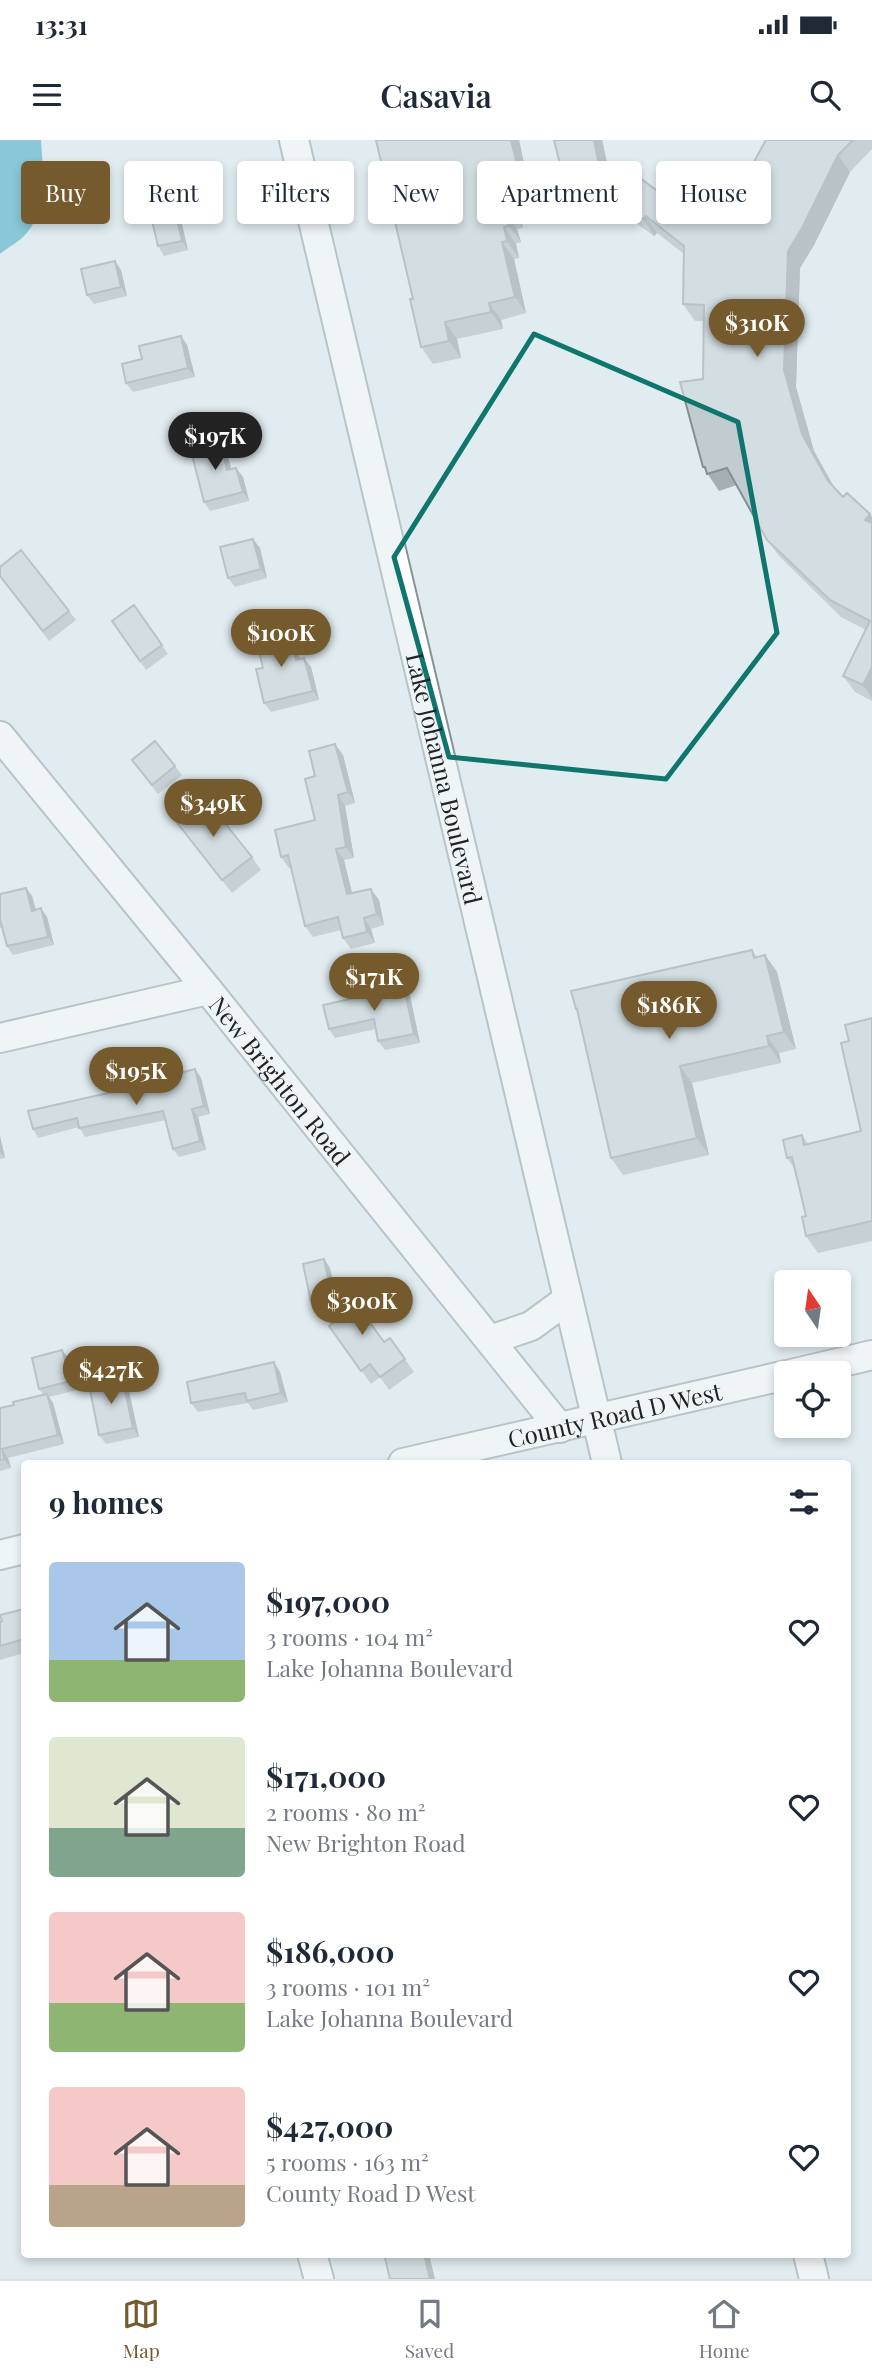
<!DOCTYPE html>
<meta charset="utf-8">
<style>
:root{--surface:#fff;--page:#f6f6f7;--text:#1f2937;--muted:#747a83;--line:#e0e1e3;--accent:#745a2c}
body{margin:0;font-family:"Playfair Display",serif;background:var(--page);color:var(--text);height:100vh;display:flex;flex-direction:column;font-size:26px;white-space:nowrap}
*{box-sizing:border-box;margin:0}
p{font-size:23px;color:var(--muted)}
.icon{flex:none;width:38px;height:38px;fill:none;stroke:currentColor;stroke-width:2;stroke-linecap:round;stroke-linejoin:round}
.map{position:relative;flex:1;overflow:hidden}
.sheet{position:absolute;left:21px;top:1320px;width:830px;height:798px;display:flex;flex-direction:column;background:var(--surface);border-radius:7px;box-shadow:0 4px 10px #0003}
.sheet>*{flex:none}
.banner{position:absolute;left:21px;top:21px;width:831px;height:63px;display:flex;gap:14px}
.needle{width:46px;rotate:347deg}
.buttons{position:absolute;left:774px;top:1130px;display:grid;gap:14px}
.buttons a{display:grid;place-items:center;width:77px;height:77px;border-radius:7px;background:var(--surface);box-shadow:0 4px 10px #0003;font-size:35px}
.price{position:absolute;translate:-50% -60px;padding:0 16px;border-radius:24px;background:var(--accent);color:#fff;font-size:23px;line-height:46px;filter:drop-shadow(0 2px 4px #0008)}
.price::after{content:'';position:absolute;left:50%;top:42px;width:21px;height:16px;margin-left:-10px;background:inherit;clip-path:polygon(0 0,100% 0,50% 100%)}
.price.selected{background:#222;color:#fff}
ul{padding:0;list-style:none}
li{display:flex;align-items:center;gap:21px;height:175px;padding:0 28px}
li span{display:grid;place-items:center;flex:none;width:196px;height:140px;border-radius:7px;color:#555}
li>.icon{margin-inline-start:auto}
span .icon{width:84px;height:84px;fill:#fffc;stroke-width:1}
li b{font-size:30px}
h2{display:flex;justify-content:space-between;align-items:center;height:84px;padding:0 28px;font-size:30px}
.tag{padding:0 24px;border-radius:7px;background:var(--surface);box-shadow:0 4px 10px #0003;font-size:24px;line-height:63px}
.tag.selected{background:var(--accent);color:#fff}
.status{display:flex;justify-content:space-between;align-items:center;height:49px;padding:0 35px;background:var(--surface);direction:ltr}
.status svg{height:19px;fill:currentColor}
header{display:flex;justify-content:space-between;align-items:center;height:91px;padding:0 28px;background:var(--surface);font-size:32px;font-weight:600}
.menu{display:flex;justify-content:space-around;align-items:center;height:98px;border-top:2px solid var(--line);background:var(--surface);font-size:19px;color:var(--muted)}
.menu a{display:grid;justify-items:center;gap:4px}
.menu .selected{color:var(--accent)}
.map>svg:first-child{display:block}
.water{fill:#1d9abc}
.lines{fill:none;stroke-linecap:round;stroke-linejoin:round}
.minor-casing{stroke:#889295;stroke-width:32}
.minor{stroke:#fff;stroke-width:28}
.wall{fill:#a6afb3}
.shaded-wall{fill:#878f92}
.building{fill:#c1ccd0;stroke:#878f92;stroke-width:2}
.marked{fill:none;stroke:#0f766e;stroke-width:5;stroke-linejoin:round}
.labels{text-anchor:middle;dominant-baseline:central;stroke-width:7;stroke-linejoin:round;paint-order:stroke}
.street-label{font-size:24px;fill:#202425;stroke:#e1ecf0}
</style>
<div class="status"><b>13:31</b><svg viewBox="0 0 49 12"><path d="M0 12V9h3v3zM5 12V6h3v6zM10 12V3h3v9zM15 12V0h3v12zM26 1h20v11H26zM47 4h2v5h-2z"/></svg></div>
<header><svg class="icon" aria-label="menu" viewBox="0 0 24 24"><path d="M4 6h16M4 12h16M4 18h16"/></svg>Casavia<svg class="icon" aria-label="search" viewBox="0 0 24 24"><circle cx="10" cy="10" r="6"/><path d="M15 15l6 6"/></svg></header>
<div class="map">
<svg width="872" height="2139" viewBox="0 0 872 2139">
<rect width="100%" height="100%" fill="#e1ecf0"/>
<!-- water -->
<path class="water" d="M 0,0 L 41,0 C 43,32 49,72 23,97 C 17,103 7,108 0,114 Z"/>
<g class="lines">
<!-- minor casing -->
<g class="minor-casing">
<g id="minor">
<path id="s1" d="M 294,0 L 607,1323"/>
<path id="s2" d="M 0,596 L 208,850 L 560,1288"/>
<path d="M 0,898 L 208,850"/>
<path d="M 490,1200 L 531,1186 L 568,1159"/>
<path d="M 791,1234 L 872,1215"/>
<path id="s3" d="M 403,1323 L 786,1235"/>
<path d="M 0,1415 L 24,1409"/>
<path d="M 312,2114 L 319,2139"/>
<path d="M 808,2114 L 814,2139"/>
</g>
</g>
<!-- minor -->
<use href="#minor" class="minor"/>
</g>
<!-- wall -->
<path class="wall" d="M 519,0 L 528,42 L 524,43 L 527,57 L 521,58 L 524,72 L 519,73 L 523,88 L 517,89 L 521,102 L 516,104 L 519,118 L 514,119 L 526,173 L 501,180 L 503,189 L 457,199 L 461,218 L 433,224 L 421,207 L 413,159 Z
M 554,0 L 602,0 L 608,27 L 623,38 L 687,73 L 734,58 L 766,0 L 872,0 L 872,9 L 850,32 L 814,105 L 800,128 L 796,247 L 814,311 L 834,347 L 843,357 L 870,374 L 872,377 L 872,561 L 855,552 L 843,536 L 866,490 L 841,477 L 779,416 L 767,400 L 737,345 L 719,351 L 703,327 L 703,239 L 704,181 L 695,181 L 683,164 L 684,114 L 657,93 L 654,96 L 598,56 L 576,61 L 565,44 Z
M 177,41 L 184,71 L 179,72 L 188,110 L 164,116 L 158,106 Z
M 121,130 L 127,156 L 94,164 L 87,155 Z
M 181,196 L 187,205 L 195,237 L 133,252 L 126,243 L 142,219 Z
M 220,300 L 226,309 L 231,329 L 236,328 L 243,337 L 249,361 L 210,371 L 204,362 Z
M 260,408 L 267,438 L 235,447 L 228,438 Z
M 0,437 L 69,471 L 76,480 L 49,501 Z
M 134,465 L 168,514 L 146,530 L 112,481 Z
M 295,500 L 300,519 L 311,527 L 319,560 L 271,572 L 264,563 L 263,528 Z
M 343,615 L 355,663 L 345,666 L 354,718 L 344,720 L 352,753 L 379,760 L 384,785 L 371,789 L 375,803 L 351,809 L 343,798 L 341,790 L 313,797 L 305,786 L 291,728 L 289,728 L 281,717 L 315,680 L 315,636 Z
M 132,620 L 175,626 L 182,635 L 158,654 Z
M 175,680 L 252,717 L 261,730 L 232,753 Z
M 26,748 L 32,756 L 36,770 L 47,777 L 54,805 L 13,815 L 7,806 L 3,788 L 0,788 L 0,754 Z
M 752,810 L 757,817 L 765,815 L 777,832 L 796,909 L 779,913 L 781,923 L 692,943 L 709,1015 L 623,1035 L 611,1018 L 578,873 L 576,869 Z
M 410,856 L 420,903 L 385,910 L 378,901 L 376,889 L 335,898 L 329,889 Z
M 872,878 L 872,1101 L 818,1113 L 806,1096 L 806,1076 L 794,1028 L 787,1018 L 802,995 L 808,1004 L 861,991 L 849,901 Z
M 195,929 L 201,938 L 210,974 L 198,977 L 206,1010 L 179,1017 L 173,1009 L 166,980 L 85,997 L 79,987 L 38,998 L 33,989 Z
M 0,996 L 5,1018 L 0,1019 Z
M 324,1119 L 330,1128 L 337,1158 L 384,1202 L 390,1198 L 414,1232 L 389,1250 L 380,1237 L 371,1244 L 329,1186 L 334,1182 L 325,1169 L 318,1171 L 311,1162 Z
M 69,1219 L 77,1250 L 49,1257 L 53,1263 L 64,1304 L 8,1318 L 11,1328 L 0,1331 L 0,1268 L 14,1265 L 43,1254 L 39,1249 Z
M 274,1222 L 280,1232 L 288,1262 L 253,1270 L 248,1263 L 198,1272 L 191,1263 Z
M 122,1237 L 128,1247 L 139,1297 L 106,1304 L 99,1295 Z
M 24,1469 L 24,1513 L 0,1520 L 0,1482 Z"/>
<!-- shaded-wall -->
<path class="shaded-wall" d="M 511,0 L 519,0 L 528,42 L 517,25 Z
M 594,0 L 602,0 L 610,37 L 598,20 Z
M 838,15 L 850,32 L 814,105 L 800,128 L 796,247 L 814,311 L 840,358 L 828,341 L 802,294 L 784,230 L 788,111 Z
M 512,26 L 524,43 L 527,57 L 515,40 Z
M 170,32 L 177,41 L 184,71 L 177,62 Z
M 510,41 L 521,58 L 524,72 L 513,55 Z
M 508,56 L 519,73 L 523,88 L 511,71 Z
M 173,63 L 179,72 L 188,110 L 182,101 Z
M 505,72 L 517,89 L 521,102 L 509,86 Z
M 646,76 L 657,93 L 654,96 L 643,79 Z
M 504,87 L 516,104 L 519,118 L 507,101 Z
M 502,102 L 514,119 L 526,173 L 515,157 Z
M 115,121 L 121,130 L 127,156 L 121,147 Z
M 489,163 L 501,180 L 503,189 L 491,172 Z
M 445,182 L 457,199 L 461,218 L 449,201 Z
M 181,196 L 187,205 L 195,237 L 188,228 Z
M 220,300 L 226,309 L 234,339 L 227,330 Z
M 236,328 L 243,337 L 249,361 L 243,352 Z
M 870,374 L 872,377 L 872,389 L 865,380 Z
M 253,399 L 260,408 L 267,438 L 261,429 Z
M 289,491 L 295,500 L 302,529 L 296,520 Z
M 304,518 L 311,527 L 319,560 L 313,551 Z
M 872,527 L 872,558 L 863,545 Z
M 335,604 L 343,615 L 355,663 L 348,652 Z
M 338,655 L 345,666 L 354,718 L 346,707 Z
M 336,709 L 344,720 L 355,765 L 347,754 Z
M 26,748 L 32,756 L 38,779 L 32,771 Z
M 371,749 L 379,760 L 384,785 L 377,774 Z
M 41,768 L 47,777 L 54,805 L 48,797 Z
M 364,778 L 371,789 L 375,803 L 367,792 Z
M 765,815 L 777,832 L 796,909 L 784,892 Z
M 404,847 L 410,856 L 420,903 L 414,894 Z
M 767,896 L 779,913 L 781,923 L 769,906 Z
M 680,926 L 692,943 L 709,1015 L 697,998 Z
M 195,929 L 201,938 L 210,974 L 204,966 Z
M 192,969 L 198,977 L 206,1010 L 200,1001 Z
M 0,996 L 5,1018 L 0,1012 Z
M 324,1119 L 330,1128 L 339,1166 L 332,1157 Z
M 62,1210 L 69,1219 L 77,1250 L 71,1241 Z
M 274,1222 L 280,1232 L 288,1262 L 281,1253 Z
M 122,1237 L 128,1247 L 139,1297 L 133,1288 Z
M 47,1254 L 53,1263 L 64,1304 L 58,1295 Z
M 2,1309 L 8,1318 L 11,1328 L 4,1319 Z
M 424,2114 L 429,2114 L 435,2139 L 430,2139 Z"/>
<!-- building -->
<path class="building" d="M 376,0 L 511,0 L 517,25 L 512,26 L 515,40 L 510,41 L 513,55 L 508,56 L 511,71 L 505,72 L 509,86 L 504,87 L 507,101 L 502,102 L 515,157 L 489,163 L 491,172 L 445,182 L 449,201 L 421,207 L 410,159 L 413,159 Z
M 554,0 L 594,0 L 598,20 L 623,38 L 626,33 L 633,38 L 636,35 L 687,73 L 688,56 L 734,58 L 766,0 L 853,0 L 838,15 L 802,88 L 788,111 L 784,230 L 802,294 L 828,341 L 843,357 L 847,353 L 870,374 L 865,380 L 872,383 L 872,527 L 863,545 L 843,536 L 870,481 L 830,460 L 767,400 L 727,328 L 707,334 L 705,327 L 703,327 L 680,242 L 703,239 L 704,165 L 683,164 L 684,106 L 646,76 L 643,79 L 586,39 L 565,44 Z
M 170,32 L 177,62 L 173,63 L 182,101 L 158,106 L 142,38 Z
M 115,121 L 121,147 L 87,155 L 81,129 Z
M 181,196 L 188,228 L 126,243 L 122,224 L 142,219 L 139,206 Z
M 220,300 L 227,330 L 236,328 L 243,352 L 204,362 L 190,307 Z
M 253,399 L 261,429 L 228,438 L 220,407 Z
M 21,410 L 69,471 L 43,491 L 0,436 L 0,427 Z
M 134,465 L 162,505 L 140,521 L 112,481 Z
M 289,491 L 296,520 L 304,518 L 313,551 L 264,563 L 256,529 L 263,528 L 256,499 Z
M 155,601 L 175,626 L 152,645 L 132,620 Z
M 335,604 L 348,652 L 338,655 L 346,707 L 336,709 L 347,754 L 371,749 L 377,774 L 364,778 L 367,792 L 343,798 L 338,777 L 305,786 L 288,715 L 281,717 L 275,690 L 315,680 L 305,639 L 315,636 L 309,611 Z
M 204,657 L 252,717 L 222,740 L 175,680 Z
M 26,748 L 32,771 L 41,768 L 48,797 L 7,806 L 0,779 L 0,754 Z
M 752,810 L 754,818 L 765,815 L 784,892 L 767,896 L 769,906 L 680,926 L 697,998 L 611,1018 L 577,869 L 576,869 L 571,851 Z
M 404,847 L 414,894 L 378,901 L 374,879 L 329,889 L 323,865 Z
M 872,878 L 872,1081 L 806,1096 L 802,1077 L 806,1076 L 792,1017 L 787,1018 L 783,1000 L 802,995 L 804,1005 L 861,991 L 841,903 L 849,901 L 845,885 Z
M 195,929 L 204,966 L 192,969 L 200,1001 L 173,1009 L 163,971 L 79,988 L 77,978 L 33,989 L 28,971 L 162,941 L 161,938 Z
M 324,1119 L 332,1157 L 311,1162 L 303,1124 Z
M 347,1151 L 384,1202 L 390,1198 L 405,1219 L 380,1237 L 370,1224 L 361,1231 L 329,1186 L 334,1182 L 324,1168 Z
M 62,1210 L 71,1241 L 39,1249 L 32,1218 Z
M 274,1222 L 281,1253 L 247,1261 L 245,1253 L 191,1263 L 187,1242 Z
M 122,1237 L 133,1288 L 99,1295 L 89,1245 Z
M 47,1254 L 58,1295 L 2,1309 L 4,1319 L 0,1320 L 0,1268 L 14,1265 L 13,1262 Z
M 24,1469 L 24,1499 L 0,1506 L 0,1482 L 2,1481 L 0,1475 Z
M 384,2114 L 424,2114 L 430,2139 L 390,2139 Z"/>
<!-- marked area -->
<path d="M0 0H872V2139H0ZM 534,194 L 738,282 L 777,493 L 666,639 L 449,617 L 394,417 Z" fill="#e1ecf0" fill-opacity=".55" fill-rule="evenodd"/>
<path class="marked" d="M 534,194 L 738,282 L 777,493 L 666,639 L 449,617 L 394,417 Z"/>
<g class="labels">
<!-- street labels -->
<g class="street-label">
<text stroke="none"><textPath href="#s1" startOffset="656">Lake Johanna Boulevard</textPath></text>
<text stroke="none"><textPath href="#s2" startOffset="444">New Brighton Road</textPath></text>
<text stroke="none"><textPath href="#s3" startOffset="217">County Road D West</textPath></text>
</g>
</g>
</svg>
<div class="buttons">
<a><svg class="needle" viewBox="-14 -14 28 28"><path d="M0-13l5 13h-10z" fill="#e53935"/><path d="M0 13l5-13h-10z" fill="#747a83"/></svg></a>
<a><svg class="icon" aria-label="locate" viewBox="0 0 24 24"><circle cx="12" cy="12" r="6"/><path d="M12 2v4M12 18v4M2 12h4M18 12h4"/></svg></a>
</div>
<b class="price" style="left:757px;top:219px">$310K</b>
<b class="price selected" style="left:215px;top:332px">$197K</b>
<b class="price" style="left:281px;top:529px">$100K</b>
<b class="price" style="left:213px;top:699px">$349K</b>
<b class="price" style="left:374px;top:873px">$171K</b>
<b class="price" style="left:669px;top:901px">$186K</b>
<b class="price" style="left:136px;top:967px">$195K</b>
<b class="price" style="left:362px;top:1197px">$300K</b>
<b class="price" style="left:111px;top:1266px">$427K</b>
<div class="banner">
<a class="tag selected">Buy</a>
<a class="tag">Rent</a>
<a class="tag">Filters</a>
<a class="tag">New</a>
<a class="tag">Apartment</a>
<a class="tag">House</a>
</div>
<section class="sheet">
<h2>9 homes<svg class="icon" aria-label="filters" viewBox="0 0 24 24"><path d="M4 7h16M4 17h16"/><circle cx="9" cy="7" r="2"/><circle cx="15" cy="17" r="2"/></svg></h2>
<ul>
<li><span style="background:linear-gradient(#a9c7e8 70%,#8fb573 0)"><svg class="icon" aria-label="home" viewBox="0 0 24 24"><path d="M3 11l9-7 9 7M6 9v11h12V9"/></svg></span><div><b>$197,000</b><p>3 rooms · 104 m²</p><p>Lake Johanna Boulevard</p></div><svg class="icon" aria-label="heart" viewBox="0 0 24 24"><path d="M12 20l-8-8c-3-5 5-10 8-4 3-6 11-1 8 4z"/></svg></li>
<li><span style="background:linear-gradient(#dfe7d0 65%,#7fa58c 0)"><svg class="icon" aria-label="home" viewBox="0 0 24 24"><path d="M3 11l9-7 9 7M6 9v11h12V9"/></svg></span><div><b>$171,000</b><p>2 rooms · 80 m²</p><p>New Brighton Road</p></div><svg class="icon" aria-label="heart" viewBox="0 0 24 24"><path d="M12 20l-8-8c-3-5 5-10 8-4 3-6 11-1 8 4z"/></svg></li>
<li><span style="background:linear-gradient(#f6c9c9 65%,#8fb573 0)"><svg class="icon" aria-label="home" viewBox="0 0 24 24"><path d="M3 11l9-7 9 7M6 9v11h12V9"/></svg></span><div><b>$186,000</b><p>3 rooms · 101 m²</p><p>Lake Johanna Boulevard</p></div><svg class="icon" aria-label="heart" viewBox="0 0 24 24"><path d="M12 20l-8-8c-3-5 5-10 8-4 3-6 11-1 8 4z"/></svg></li>
<li><span style="background:linear-gradient(#f6c9c9 70%,#b9a48a 0)"><svg class="icon" aria-label="home" viewBox="0 0 24 24"><path d="M3 11l9-7 9 7M6 9v11h12V9"/></svg></span><div><b>$427,000</b><p>5 rooms · 163 m²</p><p>County Road D West</p></div><svg class="icon" aria-label="heart" viewBox="0 0 24 24"><path d="M12 20l-8-8c-3-5 5-10 8-4 3-6 11-1 8 4z"/></svg></li>
</ul>
</section>
</div>
<nav class="menu">
<a class="selected"><svg class="icon" aria-label="map" viewBox="0 0 24 24"><path d="M3 6l6-2 6 2 6-2v14l-6 2-6-2-6 2zM9 4v14M15 6v14"/></svg>Map</a>
<a><svg class="icon" aria-label="saved" viewBox="0 0 24 24"><path d="M7 4h10v16l-5-4-5 4z"/></svg>Saved</a>
<a><svg class="icon" aria-label="home" viewBox="0 0 24 24"><path d="M3 11l9-7 9 7M6 9v11h12V9"/></svg>Home</a>
</nav>
